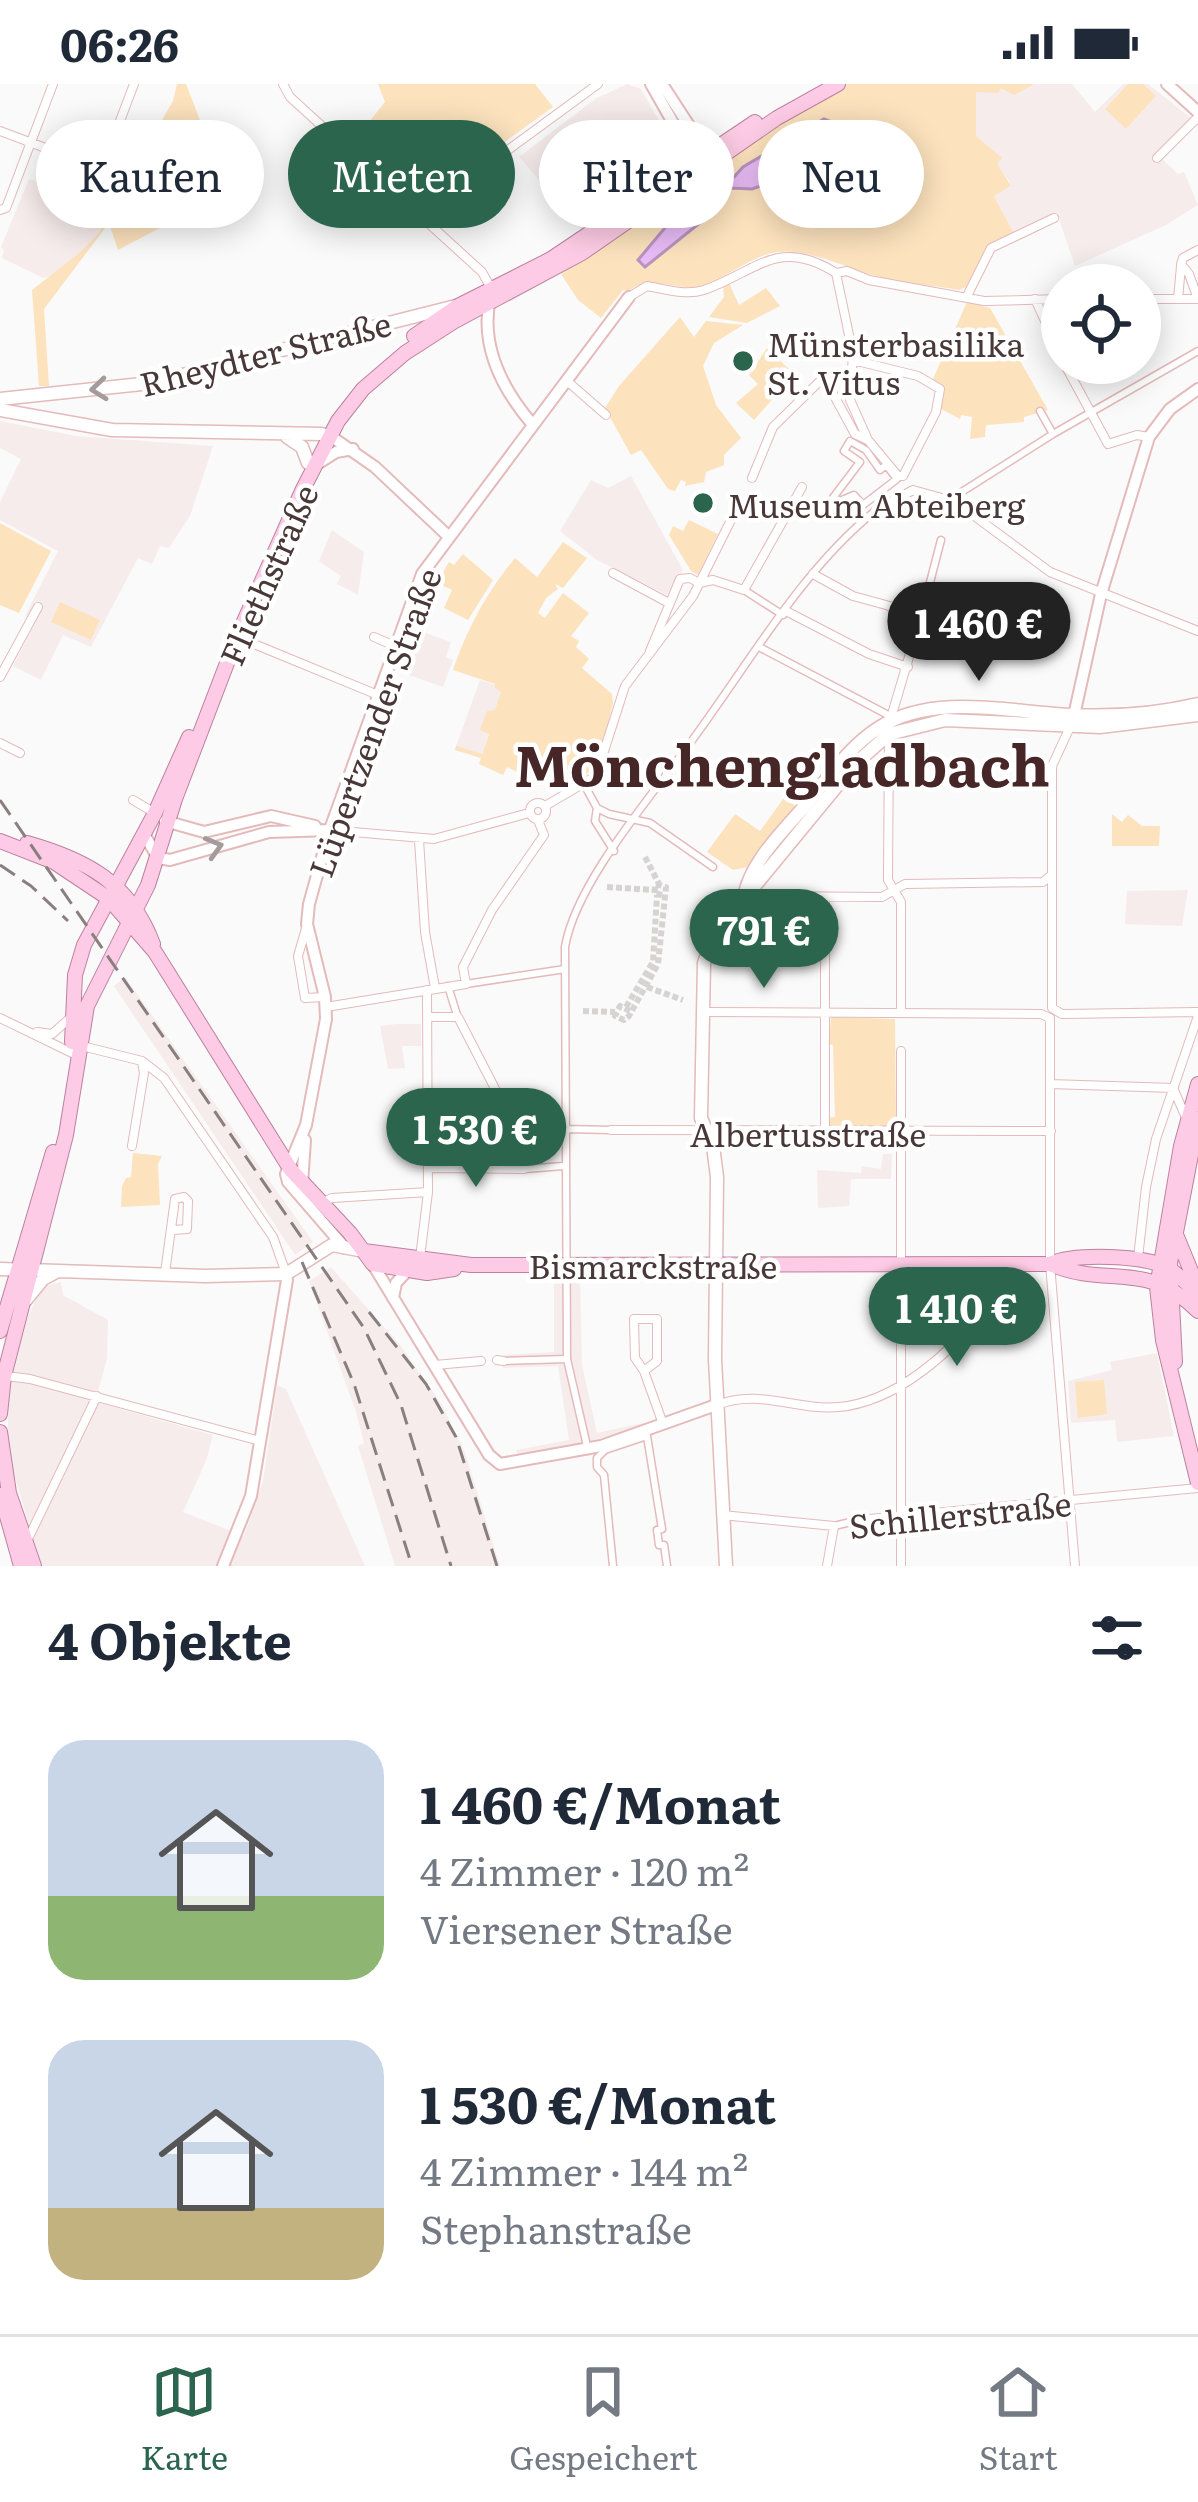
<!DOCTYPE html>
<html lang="de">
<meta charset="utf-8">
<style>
:root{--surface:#fff;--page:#f6f6f7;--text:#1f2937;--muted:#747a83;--line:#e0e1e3;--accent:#2c654e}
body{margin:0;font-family:Literata,serif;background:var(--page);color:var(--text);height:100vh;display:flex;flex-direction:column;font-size:45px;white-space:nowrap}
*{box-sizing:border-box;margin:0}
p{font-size:39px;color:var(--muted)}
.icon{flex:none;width:66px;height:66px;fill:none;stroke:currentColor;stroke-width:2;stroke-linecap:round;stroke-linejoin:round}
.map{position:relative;height:1482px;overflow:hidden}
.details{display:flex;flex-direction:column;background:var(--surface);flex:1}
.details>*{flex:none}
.top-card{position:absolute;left:36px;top:36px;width:1128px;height:108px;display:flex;gap:24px}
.fabs{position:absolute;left:1041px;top:180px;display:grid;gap:24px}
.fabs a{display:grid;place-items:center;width:120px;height:120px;border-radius:50%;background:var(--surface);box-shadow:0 6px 30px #0003;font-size:60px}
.price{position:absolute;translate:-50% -102px;padding:0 27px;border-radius:42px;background:var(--accent);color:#fff;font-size:39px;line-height:78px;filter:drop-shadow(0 3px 6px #0008)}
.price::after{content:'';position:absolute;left:50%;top:72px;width:36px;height:27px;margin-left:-18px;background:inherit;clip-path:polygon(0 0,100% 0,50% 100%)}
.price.on{background:#222;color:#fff}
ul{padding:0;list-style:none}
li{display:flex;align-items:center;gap:36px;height:300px;padding:0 48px}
li span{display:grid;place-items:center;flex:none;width:336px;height:240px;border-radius:36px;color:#555}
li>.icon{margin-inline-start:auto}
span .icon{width:144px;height:144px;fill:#fffc;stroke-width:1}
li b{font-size:51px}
h2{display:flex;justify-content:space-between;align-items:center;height:144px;padding:0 48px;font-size:51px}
.chip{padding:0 42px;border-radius:54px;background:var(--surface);box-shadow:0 6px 30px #0003;font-size:42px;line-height:108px}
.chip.on{background:var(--accent);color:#fff}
.status{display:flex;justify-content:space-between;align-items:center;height:84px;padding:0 60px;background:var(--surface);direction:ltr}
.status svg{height:33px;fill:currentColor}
.tab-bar{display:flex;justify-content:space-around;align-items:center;height:168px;border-top:3px solid var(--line);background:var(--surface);font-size:33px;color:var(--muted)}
.tab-bar a{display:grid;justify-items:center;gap:6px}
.tab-bar .on{color:var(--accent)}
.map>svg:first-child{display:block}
.built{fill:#f7ecec}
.green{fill:#fce2bd}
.water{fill:#e9bcf7;stroke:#b994be;stroke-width:3}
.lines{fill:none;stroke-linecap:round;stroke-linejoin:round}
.pedestrian-tunnel{stroke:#d7d3d3;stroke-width:6;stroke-dasharray:6 3;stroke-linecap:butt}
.pedestrian-casing{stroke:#e4baba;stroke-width:9}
.minor-casing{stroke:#e4baba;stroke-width:10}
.tertiary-casing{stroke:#e4baba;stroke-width:14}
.secondary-casing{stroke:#e4baba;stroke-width:15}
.primary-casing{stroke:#bd819d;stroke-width:16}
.pedestrian{stroke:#fff;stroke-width:6}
.minor{stroke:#fff;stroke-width:8}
.tertiary{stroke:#fff;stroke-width:10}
.secondary{stroke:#fff;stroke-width:12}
.primary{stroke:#fdcbe5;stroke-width:14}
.rail{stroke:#8a7f7f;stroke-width:3;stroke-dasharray:18 9;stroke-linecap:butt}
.oneway{stroke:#a49c9c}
.poi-dot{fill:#2c654e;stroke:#fff;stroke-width:4.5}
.labels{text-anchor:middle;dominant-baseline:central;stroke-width:9;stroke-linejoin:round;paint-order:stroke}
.poi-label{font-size:33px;fill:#493838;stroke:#fff;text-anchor:start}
.street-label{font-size:33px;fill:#493838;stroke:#fff}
.town-label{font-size:57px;font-weight:bold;fill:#462627;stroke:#fff}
</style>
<div class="status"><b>06:26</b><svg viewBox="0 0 49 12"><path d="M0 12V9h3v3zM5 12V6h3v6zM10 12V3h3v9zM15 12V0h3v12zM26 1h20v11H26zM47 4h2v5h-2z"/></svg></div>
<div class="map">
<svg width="1198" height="1482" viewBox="0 0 1198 1482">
<rect width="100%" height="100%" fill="#fafafa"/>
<!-- built -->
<path class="built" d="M 627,0 L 641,5 L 676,67 L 675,75 L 582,146 L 519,73 L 595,15 Z
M 971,0 L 1072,0 L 1095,28 L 1123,0 L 1148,0 L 1191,34 L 1156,69 L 1178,90 L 1184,88 L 1198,121 L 1166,141 L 1075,182 L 1057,129 L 1013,148 L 994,112 L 1011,102 L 1009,97 L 995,77 L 981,66 L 952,14 Z
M 29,95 L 112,128 L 99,149 L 79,169 L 56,190 L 43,194 L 2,174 L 4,166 L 1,163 Z
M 0,337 L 76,352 L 213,362 L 190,432 L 169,464 L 160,462 L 152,480 L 138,474 L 91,563 L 63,551 L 41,596 L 13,582 L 36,538 L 25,532 L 58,467 L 0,436 L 0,418 L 21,375 L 0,364 Z
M 631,392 L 683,486 L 667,511 L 597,476 L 560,447 L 591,396 L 608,404 Z
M 332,446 L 364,468 L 358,511 L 337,500 L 341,492 L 319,477 Z
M 414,545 L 451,558 L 446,573 L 453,576 L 443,603 L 398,587 Z
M 480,596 L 505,604 L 480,674 L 455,665 Z
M 1188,806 L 1182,842 L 1125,840 L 1127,807 Z
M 125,893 L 313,1158 L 295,1171 L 114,902 Z
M 396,940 L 421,940 L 421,962 L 402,962 L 405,984 L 388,985 L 380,942 Z
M 883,1070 L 892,1070 L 891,1095 L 851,1095 L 849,1122 L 818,1124 L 817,1086 L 861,1089 L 862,1082 L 881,1085 Z
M 331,1183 L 400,1261 L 442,1321 L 465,1369 L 500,1482 L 395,1482 L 358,1362 L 364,1359 L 356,1328 L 309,1197 Z
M 554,1190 L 580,1190 L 582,1281 L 597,1349 L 643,1339 L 645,1344 L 518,1373 L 516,1366 L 569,1356 L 558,1282 L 503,1284 L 503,1271 L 554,1268 Z
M 61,1198 L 63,1211 L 108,1236 L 107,1275 L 95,1318 L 213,1351 L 206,1377 L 183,1428 L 244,1452 L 263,1397 L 277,1301 L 286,1305 L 365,1482 L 41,1482 L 8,1370 L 8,1300 L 13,1268 L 41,1203 Z
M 1157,1269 L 1174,1352 L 1117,1358 L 1115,1336 L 1071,1339 L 1068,1297 L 1112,1286 L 1110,1278 Z"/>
<!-- green -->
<path class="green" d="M 177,0 L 186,0 L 219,85 L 239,73 L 253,95 L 118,166 L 109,139 L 44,225 L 49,302 L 39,302 L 32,206 L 79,169 L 99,149 L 110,126 L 173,17 Z
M 378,0 L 535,0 L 553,23 L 506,57 L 470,94 L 454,80 L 443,92 L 389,43 L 378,55 L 372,50 L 375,46 L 368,39 L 385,18 Z
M 847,0 L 1034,0 L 1014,11 L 1001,4 L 998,9 L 976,8 L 976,52 L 1002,74 L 997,79 L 1011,102 L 994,112 L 1013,148 L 987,164 L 966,203 L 959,206 C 932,201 902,200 876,192 C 846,184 808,164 777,168 C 749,172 727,195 700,202 C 675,208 650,189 629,207 L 623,206 L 601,234 L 578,216 L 561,190 L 743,61 Z
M 1128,0 L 1143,0 L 1156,12 L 1126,45 L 1105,25 Z
M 729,199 L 739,221 L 766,204 L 780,222 L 747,239 L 709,233 L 724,213 L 723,202 Z
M 967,218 L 990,224 L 1048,326 L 1024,333 L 1024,338 L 986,341 L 985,353 L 970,355 L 972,333 L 961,331 L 960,335 L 941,325 L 945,304 L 933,295 Z
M 680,233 L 694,253 L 706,237 L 743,241 L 714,259 L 703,282 L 716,321 L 741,354 L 724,371 L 724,381 L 706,388 L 704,398 L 685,402 L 686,398 L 681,396 L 675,407 L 668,405 L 641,366 L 631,371 L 605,324 L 619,302 Z
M 767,264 L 798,294 L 776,311 L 754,336 L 736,319 L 758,300 L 749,291 Z
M 689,436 L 718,450 L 698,491 L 691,487 L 669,451 L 673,442 L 683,447 Z
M 0,439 L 51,467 L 19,529 L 0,521 Z
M 563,458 L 587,474 L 563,504 L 555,500 L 558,505 L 546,514 L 538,529 L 545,534 L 563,509 L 589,529 L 571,552 L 553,541 L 579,557 L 576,563 L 589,575 L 582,584 L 612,610 L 613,619 C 603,656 604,691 563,703 L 522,680 L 517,688 L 507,683 L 503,691 L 479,680 L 481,674 L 455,666 L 456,662 L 482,670 L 489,650 L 480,646 L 487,627 L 495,626 L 501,608 L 495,604 L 495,600 L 453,586 C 468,543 486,510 515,474 L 537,493 Z
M 463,470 L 493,496 L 468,536 L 444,524 L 452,506 L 437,499 L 449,478 L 454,481 Z
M 60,518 L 100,536 L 91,556 L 51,538 Z
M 789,707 L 794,713 L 794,727 L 748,783 L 733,786 L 707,768 L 735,730 L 760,747 Z
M 1112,730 L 1122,738 L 1128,731 L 1142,742 L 1160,742 L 1159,762 L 1112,762 Z
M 831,933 L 895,935 L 896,1042 L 827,1043 L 827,1034 L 835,1033 L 833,961 L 829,960 Z
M 133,1069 L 162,1072 L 158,1080 L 160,1121 L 121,1123 L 122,1102 L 126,1094 L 131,1093 Z
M 1104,1296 L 1107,1330 L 1078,1334 L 1075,1298 Z"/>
<!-- water -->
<path class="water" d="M 824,35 C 840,41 859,52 854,70 L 752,105 L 731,104 L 711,130 L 645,183 L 638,176 L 685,120 L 734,93 L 743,83 Z"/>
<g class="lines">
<!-- pedestrian-tunnel -->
<path class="pedestrian-tunnel" d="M 645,773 L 659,800
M 607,803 L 653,806
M 647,903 L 683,916
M 626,923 L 653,878 L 657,811
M 583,927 L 615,928
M 630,927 L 620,922 L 615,932 L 624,936 L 629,932 L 658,880 L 666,803 L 656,800 L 654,809 L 662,811"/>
<!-- pedestrian casing -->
<g class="pedestrian-casing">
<path id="pedestrian" d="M 1040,327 L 1053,350
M 850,357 L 866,366 L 880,386 L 886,381 L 897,395 L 863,421 L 854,411 L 826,423 L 860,378 L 844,367 Z
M 949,416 L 1053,350 L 1198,267
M 941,456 L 922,529 L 976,537
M 744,506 L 783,531
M 761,564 L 890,632
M 585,702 L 597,724 L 607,729
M 597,724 L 595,737 L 614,767
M 609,730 L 650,739 L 713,783
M 466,900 L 565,885
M 448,902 L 457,931
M 565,1045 L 611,1046
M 525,1085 L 563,1082
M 503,1277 L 567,1275
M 587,1362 L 567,1275 L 565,863 C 576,797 656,707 696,651 C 751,576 802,486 875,427
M 834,1442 L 859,1436
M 613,1482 L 604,1391 L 597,1383 L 597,1374 L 605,1366 L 647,1352 L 662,1445 L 657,1446 L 659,1461 L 664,1461 L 667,1482"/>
</g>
<!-- minor casing -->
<g class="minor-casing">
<path id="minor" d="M 283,0 L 290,13 L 482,188 L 491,204
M 0,47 L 96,83 L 104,79 L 134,0
M 1157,74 L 1198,33
M 0,126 L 6,124 L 53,0
M 434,144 L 508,66 L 598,0
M 836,189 L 847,187 L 869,196 L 984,217 L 1062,215
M 967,212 L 991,164 L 1054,134
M 629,213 L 647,202 C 666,205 685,212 704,206 C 756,188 778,152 836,189 L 853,270 L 850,316 L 868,356
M 1035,215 L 1062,274
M 1140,215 L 1198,215 L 1189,190 L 1181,180 L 1183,174 L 1198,166
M 1178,215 L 1181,182
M 853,276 L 918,292 L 940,305 L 936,328 L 903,392
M 1064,279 L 1108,360 L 1137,351 L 1149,353
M 567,297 L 606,331
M 752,394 L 773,343 L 824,293 L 855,350 L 868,356 L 898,392 L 903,392
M 875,427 L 913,406 L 949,416 L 969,428 L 1050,488 L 1198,547
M 613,489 L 667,518
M 813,490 L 853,512 L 886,521
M 889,522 L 922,529 L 890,637
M 786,527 L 869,570 L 908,583
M 237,553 L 378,611
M 374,553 L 397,563
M 650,567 L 680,495 L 690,494 L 699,499 L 713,496 L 744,506 L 802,403
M 0,593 L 38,523
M 1070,643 L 1052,682 L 1052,924 L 1062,930 L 1198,928
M 889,652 L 888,796 L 901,818 L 901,929
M 0,659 L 20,669
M 133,716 L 153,728
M530 727a8 8 0 1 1 16 0a8 8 0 1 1-16 0Z
M 545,722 L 596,692 L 625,602 L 693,512 L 737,424
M 330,746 L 434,755 L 529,729
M 419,756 L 425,848 L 435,904
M 767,812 L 882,813 L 905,800 L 1043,798 L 1049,793
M 825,813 L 825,1048
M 307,841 L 298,872 L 305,914 L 324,913
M 326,923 L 466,900 L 463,883 L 492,826 L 544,751 L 538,736
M 704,928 L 1041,930 L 1050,934 L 1050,1180 L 1075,1482
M 427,933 L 458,933 L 506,1026 L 524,1085 L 428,1084
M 0,934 L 72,969
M 37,948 L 52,950 L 69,935
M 82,962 L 142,977 L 164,994 L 273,1153 L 286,1189
M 1050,1000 L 1174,1004
M 1174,1006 L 1187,1036
M 611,1046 L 1051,1047
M 132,1062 L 144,989 L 142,978
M 323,1118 L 332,1114 L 428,1108
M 420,1174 L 428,1108 L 427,906
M 1138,1174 L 1146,1103 L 1156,1055 L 1198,932
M 165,1189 L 175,1115 L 184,1113 L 188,1117 L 187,1145 L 173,1146
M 497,1276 L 503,1277
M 435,1281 L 481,1277
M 644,1287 L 657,1277 L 657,1235 L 634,1235 L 635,1274 L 644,1287 L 663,1340
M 6,1292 L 30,1295 L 260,1357
M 717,1321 C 758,1304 797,1327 839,1323 C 895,1318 952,1269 983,1225 L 996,1222
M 722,1431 L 834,1442 L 827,1482
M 859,1436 L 1198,1404
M 27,1457 L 97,1312
M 901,1482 L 901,967"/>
</g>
<!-- tertiary casing -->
<g class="tertiary-casing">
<path id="tertiary" d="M 651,0 L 688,65 L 702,75
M 662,0 L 699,57 L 703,64 L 701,73
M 1167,0 L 1198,28
M 490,214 C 480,261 502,305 533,341
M 329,351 L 375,383 L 447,451
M 317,380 L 336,368 L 353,365
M 1073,636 L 1101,510 L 1149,353 L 1170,325 L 1198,305
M 165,737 L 204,748 L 271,732 L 315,742
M 144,750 L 158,774 L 170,776 L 269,748 L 330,746
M 302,1101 L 305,1056
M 345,1164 L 288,1098 L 286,1090 L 306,1041 L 326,935 L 325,913 L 307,840 L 309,820 L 329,748 L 422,490 L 629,213
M 372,1179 L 489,1371 L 500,1380 L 601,1362 L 716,1321
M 393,1214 L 396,1199 L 406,1188
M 223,1482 L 251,1412 L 287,1196"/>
</g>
<!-- secondary casing -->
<g class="secondary-casing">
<path id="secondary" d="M 0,315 L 151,299 L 456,222
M 0,326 L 112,346 L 322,350
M 287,353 L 302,363 L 308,379
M 744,814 C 749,780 782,748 804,723 C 827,696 849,662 880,643 C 934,609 1010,628 1070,631 C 1113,633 1156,630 1198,620
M 0,1185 L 205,1192 L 286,1190 L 332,1161 L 364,1167
M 25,1217 L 43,1195 L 58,1187
M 726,1482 L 715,1275 L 717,1093 L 713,1062 L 701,1034 L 704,879 L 709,865 L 744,815 L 855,680 L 889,650 L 945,636 L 1100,643 L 1198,631"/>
</g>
<!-- primary casing -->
<g class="primary-casing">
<path id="primary" d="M 414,252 L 458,222 L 551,175 L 755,38
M 0,757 L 54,778 L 108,814 L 155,868 L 291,1086 L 350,1149 L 373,1180 L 427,1189 L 454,1185
M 27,759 C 87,776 130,799 153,860
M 72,958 L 75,891 L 84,861 L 155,729 L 189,653
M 1198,1000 L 1181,1062 L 1157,1203 L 1163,1256 L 1198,1399
M 1177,1153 L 1198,1204
M 364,1167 L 471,1181 L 1050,1180 C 1075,1169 1144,1171 1168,1184 C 1179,1191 1189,1201 1198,1210
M 1050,1180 C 1109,1205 1144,1174 1198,1227
M 0,1247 L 53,1068
M 1175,1278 L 1170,1179 L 1198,1035
M 0,1330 L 4,1292 L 66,1051 L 87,922 L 148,801 L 175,715 L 237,553 L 302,407 L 338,337 L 363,305 L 405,269 L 453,238 L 582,169 L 777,34 L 838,0
M 0,1348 L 9,1409 L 34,1482
M 1,1411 L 21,1482"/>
</g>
<!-- pedestrian -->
<use href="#pedestrian" class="pedestrian"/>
<!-- minor -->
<use href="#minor" class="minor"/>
<!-- tertiary -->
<use href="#tertiary" class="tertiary"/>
<!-- secondary -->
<use href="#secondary" class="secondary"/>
<!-- primary -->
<use href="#primary" class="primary"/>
<!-- rail -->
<path class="rail" d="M 0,716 L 364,1244 L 401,1321 L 451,1482
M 0,781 L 31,802 L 68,837
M 302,1178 L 354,1300 L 412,1482
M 369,1228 L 426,1300 L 456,1353 L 497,1482"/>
</g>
<!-- one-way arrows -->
<defs><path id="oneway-chevron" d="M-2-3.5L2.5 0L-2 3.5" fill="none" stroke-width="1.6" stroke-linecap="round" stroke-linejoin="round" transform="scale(3)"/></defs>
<g class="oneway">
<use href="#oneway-chevron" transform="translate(99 305) rotate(174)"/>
<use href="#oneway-chevron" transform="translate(214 763) rotate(-16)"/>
</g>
<!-- markers -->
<g class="poi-dot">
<circle cx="743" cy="277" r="12"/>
<circle cx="703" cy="419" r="12"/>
</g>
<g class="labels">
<!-- poi labels -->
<g class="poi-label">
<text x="767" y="258">Münsterbasilika<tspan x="767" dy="38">St. Vitus</tspan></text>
<text x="727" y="419">Museum Abteiberg</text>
</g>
<!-- street labels -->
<g class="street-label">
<text transform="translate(265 268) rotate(-14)">Rheydter Straße</text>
<text transform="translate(267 490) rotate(-66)">Fliethstraße</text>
<text transform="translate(373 638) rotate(-70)">Lüpertzender Straße</text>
<text x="808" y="1048">Albertusstraße</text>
<text x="653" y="1180">Bismarckstraße</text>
<text transform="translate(960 1429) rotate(-6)">Schillerstraße</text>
</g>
<!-- town labels -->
<g class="town-label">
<text x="782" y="678">Mönchengladbach</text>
</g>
</g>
</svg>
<div class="fabs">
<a><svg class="icon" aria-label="locate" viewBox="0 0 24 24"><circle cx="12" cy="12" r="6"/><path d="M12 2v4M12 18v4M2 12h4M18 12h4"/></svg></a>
</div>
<b class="price on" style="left:979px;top:600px">1 460 €</b>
<b class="price" style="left:764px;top:907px">791 €</b>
<b class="price" style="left:476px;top:1106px">1 530 €</b>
<b class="price" style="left:957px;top:1285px">1 410 €</b>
<div class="top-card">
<a class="chip">Kaufen</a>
<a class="chip on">Mieten</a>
<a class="chip">Filter</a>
<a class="chip">Neu</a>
</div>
</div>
<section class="details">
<h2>4 Objekte<svg class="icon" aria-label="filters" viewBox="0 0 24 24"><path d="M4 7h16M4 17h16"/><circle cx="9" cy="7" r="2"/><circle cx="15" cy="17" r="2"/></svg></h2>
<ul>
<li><span style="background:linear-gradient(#c9d6e8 65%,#8fb573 0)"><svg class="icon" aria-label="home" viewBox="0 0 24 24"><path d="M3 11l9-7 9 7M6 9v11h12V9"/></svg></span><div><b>1 460 €/Monat</b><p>4 Zimmer · 120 m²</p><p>Viersener Straße</p></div></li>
<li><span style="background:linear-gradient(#c9d6e8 70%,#c2b280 0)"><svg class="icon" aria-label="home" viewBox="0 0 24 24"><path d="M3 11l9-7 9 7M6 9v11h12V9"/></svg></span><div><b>1 530 €/Monat</b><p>4 Zimmer · 144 m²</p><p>Stephanstraße</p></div></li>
</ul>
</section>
<nav class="tab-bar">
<a class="on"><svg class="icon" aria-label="map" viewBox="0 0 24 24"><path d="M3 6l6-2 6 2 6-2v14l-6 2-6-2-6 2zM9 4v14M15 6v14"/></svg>Karte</a>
<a><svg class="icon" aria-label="saved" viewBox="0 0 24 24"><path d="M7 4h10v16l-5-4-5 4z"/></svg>Gespeichert</a>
<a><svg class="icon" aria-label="home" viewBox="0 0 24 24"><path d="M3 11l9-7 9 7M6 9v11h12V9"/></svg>Start</a>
</nav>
